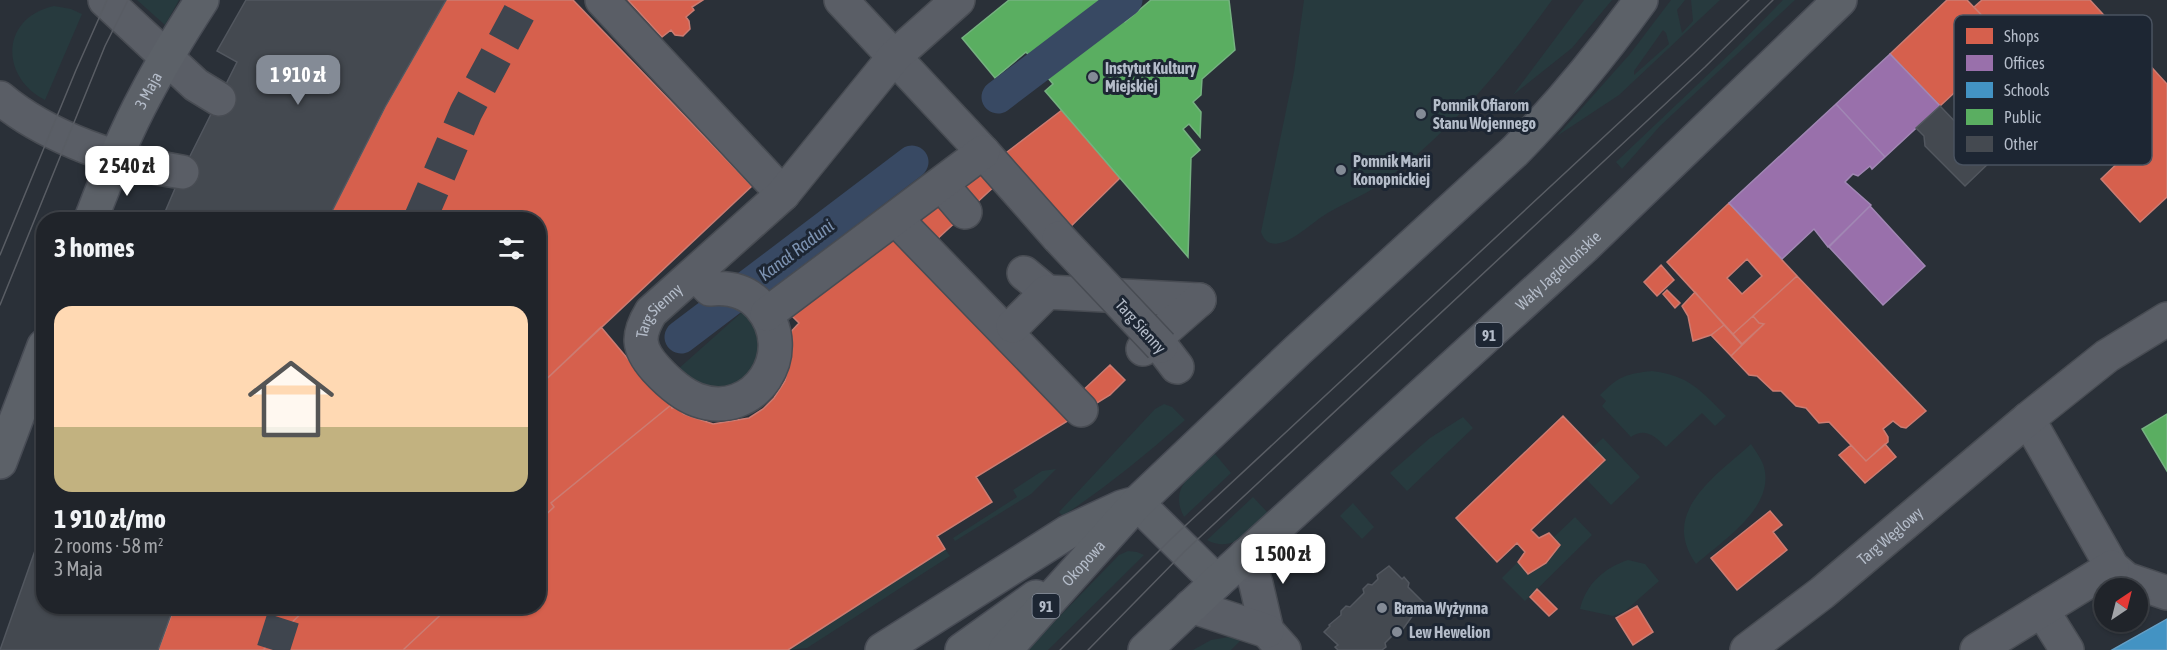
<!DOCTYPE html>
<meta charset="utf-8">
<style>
:root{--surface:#20242a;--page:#2d3036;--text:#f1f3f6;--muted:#a2a4a8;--line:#3d4147;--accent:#848b96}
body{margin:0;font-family:"Asap Condensed",sans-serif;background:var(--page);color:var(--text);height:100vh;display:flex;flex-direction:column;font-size:22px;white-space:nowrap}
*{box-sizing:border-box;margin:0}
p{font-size:20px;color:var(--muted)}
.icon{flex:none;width:33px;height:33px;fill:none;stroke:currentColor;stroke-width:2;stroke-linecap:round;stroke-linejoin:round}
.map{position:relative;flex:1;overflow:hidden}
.panel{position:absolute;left:36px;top:212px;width:510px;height:402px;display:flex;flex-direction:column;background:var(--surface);border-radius:24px;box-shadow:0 2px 4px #0004,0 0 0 2px var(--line)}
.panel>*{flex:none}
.needle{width:39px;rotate:35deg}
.tools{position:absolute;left:2094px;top:578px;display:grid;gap:12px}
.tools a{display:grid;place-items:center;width:54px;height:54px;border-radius:50%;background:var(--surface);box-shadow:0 2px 4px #0004,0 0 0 2px var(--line);font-size:30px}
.price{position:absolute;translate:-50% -51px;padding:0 14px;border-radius:12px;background:#fff;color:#222;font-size:20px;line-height:39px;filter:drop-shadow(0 2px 3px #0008)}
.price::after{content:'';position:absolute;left:50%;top:36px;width:18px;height:14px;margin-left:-9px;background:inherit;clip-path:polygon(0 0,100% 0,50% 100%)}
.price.on{background:var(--accent);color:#fff}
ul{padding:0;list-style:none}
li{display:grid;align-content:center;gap:12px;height:318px;padding:0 18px}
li+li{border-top:2px solid var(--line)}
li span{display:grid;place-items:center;height:186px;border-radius:18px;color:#555}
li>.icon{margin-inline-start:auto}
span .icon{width:108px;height:108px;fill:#fffc;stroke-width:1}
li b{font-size:26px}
h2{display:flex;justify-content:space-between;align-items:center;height:72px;padding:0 18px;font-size:26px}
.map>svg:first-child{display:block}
.green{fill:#273a3e;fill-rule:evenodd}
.shops{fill:#d6604d;stroke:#cc7c72;stroke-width:1.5;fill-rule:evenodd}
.offices{fill:#9970ab;stroke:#a187b4;stroke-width:1.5}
.schools{fill:#4393c3;stroke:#659fc5;stroke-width:1.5}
.public{fill:#5aae61;stroke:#75b280;stroke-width:1.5}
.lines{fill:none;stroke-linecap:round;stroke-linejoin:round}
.canal{stroke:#384963;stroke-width:33}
.building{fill:#444950;stroke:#52575f;stroke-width:1.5}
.minor-tunnel{stroke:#3f454e;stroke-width:33;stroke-dasharray:33 16;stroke-linecap:butt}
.minor-casing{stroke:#484c53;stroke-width:36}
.major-casing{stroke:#484c55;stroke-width:36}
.minor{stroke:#5a5e66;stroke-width:33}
.major{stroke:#5c6168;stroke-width:33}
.tram{stroke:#595d64;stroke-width:1.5}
.minor-bridge-casing{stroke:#484c53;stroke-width:36;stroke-linecap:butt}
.minor-bridge{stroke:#5a5e66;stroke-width:33}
.poi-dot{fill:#848b96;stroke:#1d2633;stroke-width:2}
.labels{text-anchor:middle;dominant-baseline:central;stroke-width:6;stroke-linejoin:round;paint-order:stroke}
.shield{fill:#1d2633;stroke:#878f9c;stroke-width:1.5}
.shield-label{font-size:15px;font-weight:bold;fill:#b4bcc9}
.poi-label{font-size:16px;font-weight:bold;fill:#b4bcc9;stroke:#1d2633;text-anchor:start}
.street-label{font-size:16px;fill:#b4bcc9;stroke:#1d2633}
.water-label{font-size:18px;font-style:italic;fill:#7c92b1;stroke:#1d2633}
.key{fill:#1d2633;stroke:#4a5360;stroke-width:1.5}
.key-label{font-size:16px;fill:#b4bcc9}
</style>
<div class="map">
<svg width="2167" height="650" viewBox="0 0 2167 650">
<rect width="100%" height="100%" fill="#2a3038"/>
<!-- green -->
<path class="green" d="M 137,0 L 179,0 L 165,25 Z
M 1304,0 L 1552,0 C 1504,67 1448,135 1380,184 C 1362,197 1339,205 1320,218 C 1306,228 1271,261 1261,232 L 1294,72 Z
M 1584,0 L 1612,0 L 1572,48 L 1513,95 Z
M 1671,0 L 1685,0 L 1677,10 L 1682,33 L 1693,21 L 1691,0 L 1720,0 L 1619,95 L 1557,136 L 1630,54 ZM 1663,30 L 1666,33 L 1669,44 L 1634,75 L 1634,71 Z
M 1783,0 L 1795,0 L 1660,126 L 1622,169 L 1616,162 L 1737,47 Z
M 54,6 L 71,9 L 82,14 L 45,100 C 0,77 0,18 54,6 Z
M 749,306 L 765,348 L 743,385 L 714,392 L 677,370 Z
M 1652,371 C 1690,376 1700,390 1726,416 L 1715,426 L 1702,413 L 1666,447 C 1655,436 1645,427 1631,437 L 1602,406 L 1606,401 L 1600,395 C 1619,376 1626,374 1652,371 Z
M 1164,404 L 1172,407 L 1185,420 C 1146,455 1106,487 1063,516 L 1059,512 L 1155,409 Z
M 1463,417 L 1473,428 L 1407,491 L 1390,473 L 1430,438 Z
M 1603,438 L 1640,477 L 1611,505 L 1585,478 L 1605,460 L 1593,447 Z
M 1751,444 C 1755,450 1760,457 1763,464 C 1778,506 1722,541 1696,564 C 1659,512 1716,476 1751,444 Z
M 1215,454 L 1231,473 L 1184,517 C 1168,486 1194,473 1215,454 Z
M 1056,469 L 1031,494 L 955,541 L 953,538 L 1017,497 L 1013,490 L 1042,471 Z
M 1253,497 L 1269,514 C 1251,530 1233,554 1207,540 Z
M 1353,503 L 1374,527 L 1362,539 L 1340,516 Z
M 1575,517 L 1592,535 L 1525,601 L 1502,578 L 1518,562 L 1528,574 L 1546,563 L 1560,545 L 1554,537 Z
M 945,549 L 950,556 L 807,648 L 788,650 Z
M 1128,551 L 1137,552 L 1144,555 L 1048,650 L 1027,650 L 1119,555 Z
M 1628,560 L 1645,564 L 1659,581 L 1625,611 L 1613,616 L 1580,609 C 1586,584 1604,568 1628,560 Z
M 1229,637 L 1242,639 L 1231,650 L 1193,650 L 1211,640 Z"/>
<!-- shops -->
<path class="shops" d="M 446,0 L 573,0 L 752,186 L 538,387 L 538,219 L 328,219 L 385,107 Z
M 628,0 L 703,0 L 692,7 L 694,10 L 686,17 L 689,21 L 690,29 L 683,36 L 675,35 L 671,30 L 662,37 Z
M 1947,0 L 1967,0 L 2008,43 L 1940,106 L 1890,54 Z
M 1982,0 L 2090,0 L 2167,84 L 2167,197 L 2140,222 L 2101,179 L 2125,156 L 2032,55 L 2047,41 L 2029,22 L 2007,42 L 1974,7 Z
M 1062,110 L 1120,178 L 1053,244 L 997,184 L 934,242 L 1078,395 L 1110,365 L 1125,380 L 1110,395 L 976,477 L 992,502 L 937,536 L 945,549 L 788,650 L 403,650 L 450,606 L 538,606 L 538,522 L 554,507 L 551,503 L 671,405 L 672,408 L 676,407 L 684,414 L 713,424 L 749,418 L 763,409 L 774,398 L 785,381 L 788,368 L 787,336 L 799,323 L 792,316 Z
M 1729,203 L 1797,276 L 1733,334 L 1667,262 ZM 1747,259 L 1762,276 L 1742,294 L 1727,278 Z
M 1661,265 L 1674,280 L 1657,296 L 1644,282 Z
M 1797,276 L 1926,411 L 1906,428 L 1901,427 L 1893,421 L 1883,429 L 1888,437 L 1888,442 L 1866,461 L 1829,422 L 1819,423 L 1806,408 L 1796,406 L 1781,391 L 1773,391 L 1757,376 L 1749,375 L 1731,356 L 1764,324 L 1759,323 L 1753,316 Z
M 1667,290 L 1680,303 L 1675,308 L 1663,294 Z
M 1695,292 L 1724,325 L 1711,335 L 1693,341 L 1688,316 L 1682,306 Z
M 1753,316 L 1759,323 L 1764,324 L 1742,344 L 1733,334 Z
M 1724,325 L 1742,345 L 1731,356 L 1711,335 Z
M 601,327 L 638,371 L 671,405 L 551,503 L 554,507 L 538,522 L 538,387 Z
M 1563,416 L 1605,460 L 1531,530 L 1539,538 L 1549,533 L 1560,545 L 1546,563 L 1528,574 L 1518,562 L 1525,552 L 1517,543 L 1497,562 L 1456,518 Z
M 1885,444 L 1896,457 L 1865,483 L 1839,455 L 1851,445 L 1866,461 Z
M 1770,511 L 1782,525 L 1773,532 L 1787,550 L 1737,590 L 1711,558 Z
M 1537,589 L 1557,609 L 1549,616 L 1530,597 Z
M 175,606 L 309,606 L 263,650 L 158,650 Z
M 309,606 L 450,606 L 403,650 L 263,650 Z
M 1637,606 L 1653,632 L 1633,645 L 1616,618 Z"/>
<!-- offices -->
<path class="offices" d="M 1890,54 L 1940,106 L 1885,157 L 1836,104 Z
M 1836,104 L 1885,157 L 1872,169 L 1870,166 L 1858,176 L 1853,174 L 1845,182 L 1871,205 L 1828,247 L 1814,229 L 1782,259 L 1729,203 Z
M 1870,206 L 1925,266 L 1883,305 L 1829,247 Z"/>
<!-- schools -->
<path class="schools" d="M 2167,619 L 2167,650 L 2112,650 Z"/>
<!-- public -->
<path class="public" d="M 1009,0 L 1106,0 L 1125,22 L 1151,0 L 1229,0 L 1235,50 L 1202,79 L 1201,95 L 1193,102 L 1201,112 L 1200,137 L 1189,124 L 1183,129 L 1200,150 L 1191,158 L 1188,257 L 1045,91 L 1053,84 L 1026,52 L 995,78 L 962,38 Z
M 2167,414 L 2167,471 L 2142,429 Z"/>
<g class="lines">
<!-- canal -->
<path class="canal" d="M 998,97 L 1126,0
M 681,337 L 912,162"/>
</g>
<!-- building -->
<path class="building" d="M 246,0 L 446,0 L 385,107 L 328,219 L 321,219 L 311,214 L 309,219 L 162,219 L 182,172 L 237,62 L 217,51 Z
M 1940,106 L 1992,160 L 1965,186 L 1925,146 L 1924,136 L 1916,128 Z
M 44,525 L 44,606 L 174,606 L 158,650 L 0,650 Z
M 1389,566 L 1402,579 L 1404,577 L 1409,583 L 1408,587 L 1425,604 L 1420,609 L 1421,611 L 1417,615 L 1413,615 L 1403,629 L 1399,629 L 1385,643 L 1386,647 L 1382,650 L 1338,650 L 1335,647 L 1338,645 L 1324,632 L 1330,626 L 1329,625 L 1341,615 L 1341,611 L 1346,606 L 1350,607 L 1364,593 L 1363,589 L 1368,584 L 1372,585 L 1378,579 L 1377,575 Z"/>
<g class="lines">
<!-- minor-tunnel -->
<path class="minor-tunnel" d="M 420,219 L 466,112 L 526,0
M 273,650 L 287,606"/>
<!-- minor casing -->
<g class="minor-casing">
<g id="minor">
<path d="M 105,0 L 196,85 L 219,99"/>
<path d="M 602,0 L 783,194"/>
<path d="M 841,0 L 983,152 L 1059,238"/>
<path d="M 0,98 C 46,137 123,164 182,172"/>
<path d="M 941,184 L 965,212"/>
<path d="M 896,219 L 1081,410"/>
<path d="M 1024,273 L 1047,292"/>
<path id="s1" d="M 695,274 L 710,289 C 729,287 747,291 760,306 C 800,352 755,421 697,400 C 681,394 667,381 656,369 C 637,348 637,335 651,312 L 783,194 L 894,57 L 958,0"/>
<path d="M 767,314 L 983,152"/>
<path d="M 1013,326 L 1047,292 L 1199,300"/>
<path d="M 1161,346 L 1177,367"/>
<path d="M 1143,349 L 1199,300"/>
<path d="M 2028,419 L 2112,567 L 2126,579 L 2167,593"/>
<path d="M 1246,555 L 1256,584 L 1267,631 L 1284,650"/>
<path d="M 1191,606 L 1267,631"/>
<path d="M 2042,610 L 2067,650"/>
<path id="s2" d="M 1747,650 L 1822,593 L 2028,419 L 2107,356 L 2167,319"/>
<path d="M 1977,650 L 2112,567"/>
</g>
</g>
<!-- major casing -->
<g class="major-casing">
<g id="major">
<path id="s3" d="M 91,219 C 107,177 124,135 145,96 C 162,63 182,31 202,0"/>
<path d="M 0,462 L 44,346"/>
<path d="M 1137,503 L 1217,582"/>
<path d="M 882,650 L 1068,532 L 1122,507 L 1133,504"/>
<path d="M 962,650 L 1036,597"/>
<path id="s4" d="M 1005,650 L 1137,503 L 1298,350 L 1515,151 C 1562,103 1602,54 1641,0"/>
<path id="s5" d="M 1145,650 L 1217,582 L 1584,247 L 1840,0"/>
</g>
</g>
<!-- minor -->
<use href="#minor" class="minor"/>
<!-- major -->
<use href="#major" class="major"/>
<!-- tram -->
<path class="tram" d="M 0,255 L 76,70 L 107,0
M 0,305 L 105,46 L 128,0
M 1060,650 L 1172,538 L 1691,56 L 1749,0
M 1088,650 L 1185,551 L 1705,67 L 1773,0"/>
<!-- minor-bridge casing -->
<g class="minor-bridge-casing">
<path id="minor-bridge" d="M 1059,238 L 1161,346"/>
</g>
<!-- minor-bridge -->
<use href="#minor-bridge" class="minor-bridge"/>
</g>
<!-- markers -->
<g class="poi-dot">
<circle cx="1093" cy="77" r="6"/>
<circle cx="1421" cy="114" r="6"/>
<circle cx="1341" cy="170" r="6"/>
<circle cx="1382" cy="608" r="6"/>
<circle cx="1397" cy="632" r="6"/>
</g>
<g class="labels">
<!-- shield labels -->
<g class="shield">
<rect x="1475.5" y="323" width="27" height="24" rx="4.5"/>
<rect x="1032.5" y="594" width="27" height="24" rx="4.5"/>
</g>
<g class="shield-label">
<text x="1489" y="335">91</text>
<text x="1046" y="606">91</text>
</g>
<!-- poi labels -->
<g class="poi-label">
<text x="1105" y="68">Instytut Kultury<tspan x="1105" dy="18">Miejskiej</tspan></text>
<text x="1433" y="105">Pomnik Ofiarom<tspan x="1433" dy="18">Stanu Wojennego</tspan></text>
<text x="1353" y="161">Pomnik Marii<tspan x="1353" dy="18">Konopnickiej</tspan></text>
<text x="1394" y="608">Brama Wyżynna</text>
<text x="1409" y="632">Lew Hewelion</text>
</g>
<!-- street labels -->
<g class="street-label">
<text stroke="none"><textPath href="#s3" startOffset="141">3 Maja</textPath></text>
<text stroke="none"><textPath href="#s5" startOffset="561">Wały Jagiellońskie</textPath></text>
<text stroke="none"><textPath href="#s1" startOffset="352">Targ Sienny</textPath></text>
<text transform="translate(1141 326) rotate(48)">Targ Sienny</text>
<text stroke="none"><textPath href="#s2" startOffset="183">Targ Węglowy</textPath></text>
<text stroke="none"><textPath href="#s4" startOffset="117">Okopowa</textPath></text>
</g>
<!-- water labels -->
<g class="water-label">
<text transform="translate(796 250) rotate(-37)">Kanał Raduni</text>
</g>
</g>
<!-- legend -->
<rect x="1954" y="15" width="198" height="150" rx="9" class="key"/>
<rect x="1966" y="28" width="27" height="16" fill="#d6604d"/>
<rect x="1966" y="55" width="27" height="16" fill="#9970ab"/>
<rect x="1966" y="82" width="27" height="16" fill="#4393c3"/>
<rect x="1966" y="109" width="27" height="16" fill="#5aae61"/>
<rect x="1966" y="136" width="27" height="16" fill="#444950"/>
<g class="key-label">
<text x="2004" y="42">Shops</text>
<text x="2004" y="69">Offices</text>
<text x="2004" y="96">Schools</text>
<text x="2004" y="123">Public</text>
<text x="2004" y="150">Other</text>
</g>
</svg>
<div class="tools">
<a><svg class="needle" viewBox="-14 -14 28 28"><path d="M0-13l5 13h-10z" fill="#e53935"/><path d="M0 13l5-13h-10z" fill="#a2a4a8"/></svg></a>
</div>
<b class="price on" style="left:298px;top:106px">1 910 zł</b>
<b class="price" style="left:127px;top:197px">2 540 zł</b>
<b class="price" style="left:1283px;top:585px">1 500 zł</b>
<section class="panel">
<h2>3 homes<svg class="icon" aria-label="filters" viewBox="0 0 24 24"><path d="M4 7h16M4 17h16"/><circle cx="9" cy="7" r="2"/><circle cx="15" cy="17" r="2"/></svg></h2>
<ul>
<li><span style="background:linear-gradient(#ffd9b3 65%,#c2b280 0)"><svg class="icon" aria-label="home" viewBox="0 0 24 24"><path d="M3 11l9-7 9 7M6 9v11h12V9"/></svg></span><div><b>1 910 zł/mo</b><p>2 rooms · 58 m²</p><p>3 Maja</p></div></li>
</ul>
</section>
</div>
